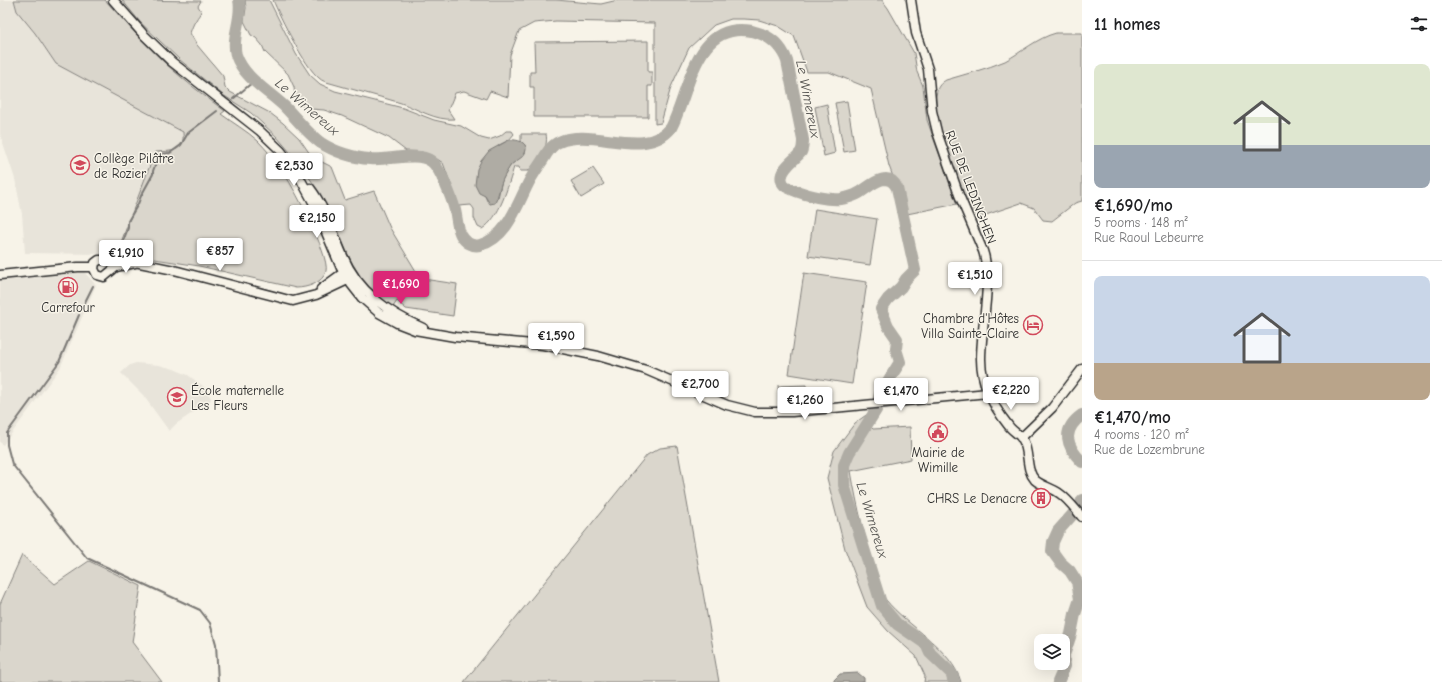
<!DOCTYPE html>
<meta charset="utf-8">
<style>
:root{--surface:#fff;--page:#f6f6f6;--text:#202124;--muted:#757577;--line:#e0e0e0;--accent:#db2777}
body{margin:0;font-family:"Comic Neue",sans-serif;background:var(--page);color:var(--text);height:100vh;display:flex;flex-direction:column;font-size:15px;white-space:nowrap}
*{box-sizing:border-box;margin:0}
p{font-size:13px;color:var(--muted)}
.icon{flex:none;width:22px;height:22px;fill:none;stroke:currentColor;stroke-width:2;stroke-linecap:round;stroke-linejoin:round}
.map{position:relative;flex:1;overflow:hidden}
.sheet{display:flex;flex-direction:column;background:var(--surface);width:360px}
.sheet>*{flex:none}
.tools{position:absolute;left:1034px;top:634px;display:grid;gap:8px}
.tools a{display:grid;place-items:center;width:36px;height:36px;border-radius:8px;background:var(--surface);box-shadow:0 4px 16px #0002;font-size:20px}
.price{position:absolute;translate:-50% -34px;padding:0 9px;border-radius:4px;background:#fff;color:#222;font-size:13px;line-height:26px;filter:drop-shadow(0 1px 2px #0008)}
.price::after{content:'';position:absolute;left:50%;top:24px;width:12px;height:9px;margin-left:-6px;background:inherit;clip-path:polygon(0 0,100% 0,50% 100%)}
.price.selected{background:var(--accent);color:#fff}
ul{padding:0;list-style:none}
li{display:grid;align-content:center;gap:8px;height:212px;padding:0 12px}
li+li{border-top:1px solid var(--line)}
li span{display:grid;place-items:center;height:124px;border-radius:8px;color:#555}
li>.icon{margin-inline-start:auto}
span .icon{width:72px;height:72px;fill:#fffc;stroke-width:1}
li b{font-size:17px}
h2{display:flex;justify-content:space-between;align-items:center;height:48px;padding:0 12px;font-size:17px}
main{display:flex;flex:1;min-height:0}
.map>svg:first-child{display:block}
.built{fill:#e8e4da}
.green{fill:#dad6cc;stroke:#82807c}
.water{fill:#afaca4;stroke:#7a7874}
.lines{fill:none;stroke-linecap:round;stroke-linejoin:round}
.stream{stroke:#7a7874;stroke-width:2}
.river{stroke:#afaca4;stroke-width:12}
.tertiary-casing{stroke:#2b2b2b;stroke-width:11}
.tertiary{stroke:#f7f3e8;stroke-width:8}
.labels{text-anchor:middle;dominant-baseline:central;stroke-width:3;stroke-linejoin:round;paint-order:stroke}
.poi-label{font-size:13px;fill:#2b2b2b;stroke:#f7f3e8;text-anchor:start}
.street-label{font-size:13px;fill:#2b2b2b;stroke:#f7f3e8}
.water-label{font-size:14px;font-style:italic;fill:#53524f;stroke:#f7f3e8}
</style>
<main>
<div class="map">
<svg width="1082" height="682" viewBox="0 0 1082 682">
<rect width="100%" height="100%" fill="#f7f3e8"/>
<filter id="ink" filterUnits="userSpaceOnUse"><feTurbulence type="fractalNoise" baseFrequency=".025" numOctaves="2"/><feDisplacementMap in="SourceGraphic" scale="8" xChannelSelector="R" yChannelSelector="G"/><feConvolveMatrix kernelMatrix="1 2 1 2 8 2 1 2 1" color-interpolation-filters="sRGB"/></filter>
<g filter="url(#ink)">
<!-- built -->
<path class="built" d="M 0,0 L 14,0 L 17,11 L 35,33 L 56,64 L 183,132 L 183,138 L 181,146 L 175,151 L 155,153 L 119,249 L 105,246 L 102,254 L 25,253 L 22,214 L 15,179 L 0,134 Z
M 84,272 L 96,285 L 60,368 L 3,445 L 0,442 L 0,281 Z
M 136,363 L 159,365 L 174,369 L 188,375 L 204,387 L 211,398 L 210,401 L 176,424 L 169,431 L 143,395 L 121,373 L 130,365 Z"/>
<!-- green -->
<path class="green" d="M 14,0 L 105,0 C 130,27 153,54 181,77 C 195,89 210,100 225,111 L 221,114 C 233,123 247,131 258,141 C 266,149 274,159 281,169 C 292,183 330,256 326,271 C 323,283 307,288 296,288 L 199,266 L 117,253 L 155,152 C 171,151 185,153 183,132 L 56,64 L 35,33 L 17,11 Z
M 122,0 L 201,1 L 198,6 L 201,11 C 200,15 198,16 196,20 C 193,24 192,28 190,33 L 197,45 L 223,76 L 225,87 L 230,92 L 270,113 L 283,123 L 299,138 L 310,154 L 316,159 L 332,167 L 345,200 L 374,191 L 390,228 L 419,276 L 423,279 L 457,284 L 453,316 L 406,309 L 397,301 L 393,307 L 380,299 L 367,288 L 351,261 L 320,193 L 296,159 L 277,137 L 251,113 L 223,95 L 180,60 L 140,22 Z
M 245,0 L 269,0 L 296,54 L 310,75 L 320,84 L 335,91 L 403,108 L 434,120 L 461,126 L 481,138 L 489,140 L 500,136 L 506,131 L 512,131 L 514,134 L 509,140 L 499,145 L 485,196 L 487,201 L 498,198 L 502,180 L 510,166 L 525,153 L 525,145 L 521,141 L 521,134 L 546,134 C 549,149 538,160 528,171 L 520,171 L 519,167 L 514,167 C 508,186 500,218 482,229 L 478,227 L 474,218 L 474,209 L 471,205 L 459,206 L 443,163 L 431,155 L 422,152 L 406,151 L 389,138 L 342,116 L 324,110 L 311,109 L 300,105 L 295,98 L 294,87 L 288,74 L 265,52 L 262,45 L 256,38 L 251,35 L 244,21 L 246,8 Z
M 273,0 L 556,0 L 601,4 L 618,0 L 882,0 L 888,8 L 914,53 L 917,72 L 923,86 L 927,120 L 957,204 L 907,214 L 889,166 L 871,89 L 829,72 L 807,72 L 794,36 L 778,26 L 759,20 L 744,19 L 731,19 L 714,25 L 689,48 L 671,87 L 661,123 L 655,124 L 655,23 L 556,21 L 534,23 L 519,31 L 510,55 L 508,97 L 490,91 L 486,99 L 464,91 L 455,93 L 448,110 L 454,119 C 436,121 418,109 401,103 C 378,96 354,90 330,83 C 326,82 322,81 319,78 C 305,67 280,17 273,0 Z
M 1056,33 L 1082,33 L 1082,201 L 1075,203 L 1052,221 L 1043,220 L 1034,208 L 1021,203 L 974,219 C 962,192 928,119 937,91 C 938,86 941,83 946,80 C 966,74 986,69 1005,61 C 1022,52 1037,38 1056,33 Z
M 648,41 L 648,72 L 652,72 L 652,86 L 648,86 L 648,117 L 534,117 L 534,87 L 530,87 L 530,72 L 535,72 L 534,42 Z
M 847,101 L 855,150 L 844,152 L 835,103 Z
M 827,104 L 835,153 L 824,156 L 815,107 Z
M 593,168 L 604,184 L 581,198 L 571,181 Z
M 815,209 L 877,219 L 870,265 L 808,256 Z
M 804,273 L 867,282 L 852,384 L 789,374 Z
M 806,385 L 807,400 L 779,401 L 778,386 Z
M 879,410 L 870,426 L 873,429 L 910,427 L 911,459 L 851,471 C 857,507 866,543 878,577 C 880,584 881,594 886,600 C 907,626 952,649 961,682 L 924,682 L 925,676 L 916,656 L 888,631 L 867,607 L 845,549 L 827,478 L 834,451 L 855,423 L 869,413 Z
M 677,446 L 719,682 L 464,682 L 647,455 L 660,448 Z
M 22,555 L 55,584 L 89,561 L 141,586 L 132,642 L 162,682 L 0,682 L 0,604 Z"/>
<!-- water -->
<path class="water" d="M 509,140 C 516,139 530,142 525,153 C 523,158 515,161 511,165 C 508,169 505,175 503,179 C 499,187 499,196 495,203 L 490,204 L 485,196 L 479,193 L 475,185 L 477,169 L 481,161 L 489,151 Z
M 858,673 L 864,678 L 864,682 L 834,682 L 834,680 L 840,674 Z"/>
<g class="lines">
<!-- stream -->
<path class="stream" d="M 233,99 L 254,81
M 116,252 L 121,247 L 128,228 L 128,221 L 138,204 L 141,196 L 153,174 L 153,171 L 158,157 L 162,154 L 170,153 L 181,145 L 188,133 L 217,111
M 84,304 L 93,286
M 79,315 L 59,362 L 7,433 L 7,445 L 12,464 L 87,558 L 200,610 L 210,623 L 216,644 L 218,682"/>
<!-- river -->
<path class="river" d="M 239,0 C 243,18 231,36 236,55 C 244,78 267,90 284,106 C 296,118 308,134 321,143 C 335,152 354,158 370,159 C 388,161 417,151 431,161 C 440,167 452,199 455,210 C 457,218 457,228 461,235 C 465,242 472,247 480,245 C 508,238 518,202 530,180 C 534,173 538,167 542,161 C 547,153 551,145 559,142 C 593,127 645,160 671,128 C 690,92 694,20 752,31 C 769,35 781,45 787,61 L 803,140 C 803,144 803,148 801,152 C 795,160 778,170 782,181 C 783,187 791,189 796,191 C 810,196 826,200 841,199 C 847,198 854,196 859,193 C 869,187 888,168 897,188 L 915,270 L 906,279 L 901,287 L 888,299 L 881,309 L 888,326 L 897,339 L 896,349 L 900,362 L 880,394 L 876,410 L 849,453 L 844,465 L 844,485 L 882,606 L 897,624 L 926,644 L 930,653 L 951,673 L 954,682
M 1082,415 C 1061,430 1066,446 1082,462
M 1058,682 L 1065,666 L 1064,655 L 1071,634 L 1075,614 L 1080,599 L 1077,582 L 1070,571 L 1060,562 L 1052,551 L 1053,542 L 1058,531 L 1081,505 L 1082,500"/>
<!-- tertiary casing -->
<g class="tertiary-casing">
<path id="tertiary" d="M 113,0 L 144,35 L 172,62 L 260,131 L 281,151 L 298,173
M 911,0 L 916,33 L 928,69 L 932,111 L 937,132 L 959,195 L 983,251 C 993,281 981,326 981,359 C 981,383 993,406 1008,425 C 1012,431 1019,434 1023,440 C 1030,453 1025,469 1035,480 C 1042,486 1052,488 1059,493 C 1068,499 1075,509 1082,517
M 295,169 L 314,204 L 341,268 L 351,284 L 362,298 L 379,313 L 397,323 L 415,330 L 455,337 L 543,345 L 598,356 L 646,370 L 727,405 L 755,412 L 792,412 L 988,393
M 310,188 C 326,209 333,233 343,256 C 358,292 389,313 423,328
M 135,263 L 116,267 L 104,277 L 97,275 L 94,269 L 95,263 L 99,260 L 125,260 L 174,270 L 293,301 L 316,295 L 352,278
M 0,275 L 78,267 L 94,267
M 321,289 L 347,270
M 1021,438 L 1052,408 L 1082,369"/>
</g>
<!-- tertiary -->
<use href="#tertiary" class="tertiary"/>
</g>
</g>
<!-- icons -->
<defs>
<g id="school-ring" transform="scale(1)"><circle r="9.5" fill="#f7f3e8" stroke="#d1495b" stroke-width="1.5"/><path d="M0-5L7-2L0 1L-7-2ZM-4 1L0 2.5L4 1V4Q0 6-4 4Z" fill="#d1495b"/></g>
<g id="fuel-ring" transform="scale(1)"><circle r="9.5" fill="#f7f3e8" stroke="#d1495b" stroke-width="1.5"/><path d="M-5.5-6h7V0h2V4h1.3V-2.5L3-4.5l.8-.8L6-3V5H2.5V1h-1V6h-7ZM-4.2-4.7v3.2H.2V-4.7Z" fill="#d1495b"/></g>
<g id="hotel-ring" transform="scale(1)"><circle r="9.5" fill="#f7f3e8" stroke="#d1495b" stroke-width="1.5"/><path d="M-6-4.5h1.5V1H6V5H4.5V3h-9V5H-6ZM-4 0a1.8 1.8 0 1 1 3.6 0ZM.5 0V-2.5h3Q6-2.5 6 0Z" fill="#d1495b"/></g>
<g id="civic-ring" transform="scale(1)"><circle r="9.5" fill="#f7f3e8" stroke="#d1495b" stroke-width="1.5"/><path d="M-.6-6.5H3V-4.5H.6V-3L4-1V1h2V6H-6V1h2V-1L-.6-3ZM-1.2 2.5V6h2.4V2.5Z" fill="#d1495b"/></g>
<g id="building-ring" transform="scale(1)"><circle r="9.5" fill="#f7f3e8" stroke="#d1495b" stroke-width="1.5"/><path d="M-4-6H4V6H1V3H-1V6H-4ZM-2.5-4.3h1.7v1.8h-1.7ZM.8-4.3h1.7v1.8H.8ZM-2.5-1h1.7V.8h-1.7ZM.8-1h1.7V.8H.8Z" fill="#d1495b"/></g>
</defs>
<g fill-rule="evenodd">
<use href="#school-ring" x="80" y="165"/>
<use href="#fuel-ring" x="68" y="287"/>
<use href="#hotel-ring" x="1033" y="325"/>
<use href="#school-ring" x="177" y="397"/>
<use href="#civic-ring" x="938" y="432"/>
<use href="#building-ring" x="1041" y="498"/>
</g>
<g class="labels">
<!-- poi labels -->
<g class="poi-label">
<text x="94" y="158">Collège Pilâtre<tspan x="94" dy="15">de Rozier</tspan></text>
<text x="68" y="307" text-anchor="middle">Carrefour</text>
<text x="1019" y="318" text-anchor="end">Chambre d'Hôtes<tspan x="1019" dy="15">Villa Sainte-Claire</tspan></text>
<text x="191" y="390">École maternelle<tspan x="191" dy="15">Les Fleurs</tspan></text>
<text x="938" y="452" text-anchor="middle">Mairie de<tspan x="938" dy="15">Wimille</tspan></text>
<text x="1027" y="498" text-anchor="end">CHRS Le Denacre</text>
</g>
<!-- street labels -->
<g class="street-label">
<text transform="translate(971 187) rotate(69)">RUE DE LEDINGHEN</text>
</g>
<!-- water labels -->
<g class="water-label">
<text transform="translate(808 99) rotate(79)">Le Wimereux</text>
<text transform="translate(307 107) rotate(41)">Le Wimereux</text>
<text transform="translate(872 520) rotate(73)">Le Wimereux</text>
</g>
</g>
</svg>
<div class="tools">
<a><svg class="icon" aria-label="layers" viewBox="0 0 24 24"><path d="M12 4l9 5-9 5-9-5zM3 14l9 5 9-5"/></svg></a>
</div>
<b class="price" style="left:294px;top:187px">€2,530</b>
<b class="price" style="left:317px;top:239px">€2,150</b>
<b class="price" style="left:220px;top:272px">€857</b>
<b class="price" style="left:126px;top:274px">€1,910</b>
<b class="price" style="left:975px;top:296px">€1,510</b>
<b class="price selected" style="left:401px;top:305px">€1,690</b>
<b class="price" style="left:556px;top:357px">€1,590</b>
<b class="price" style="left:700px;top:405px">€2,700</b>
<b class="price" style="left:1011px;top:411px">€2,220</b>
<b class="price" style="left:901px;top:412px">€1,470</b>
<b class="price" style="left:805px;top:421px">€1,260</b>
</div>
<section class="sheet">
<h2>11 homes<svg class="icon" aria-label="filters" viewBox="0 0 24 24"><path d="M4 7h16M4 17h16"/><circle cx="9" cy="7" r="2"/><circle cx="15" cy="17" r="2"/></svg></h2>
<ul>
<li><span style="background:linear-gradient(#dfe7d0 65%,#9aa5b1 0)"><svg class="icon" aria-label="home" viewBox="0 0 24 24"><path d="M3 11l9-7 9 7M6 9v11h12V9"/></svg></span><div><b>€1,690/mo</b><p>5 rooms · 148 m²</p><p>Rue Raoul Lebeurre</p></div></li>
<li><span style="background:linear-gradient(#c9d6e8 70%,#b9a48a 0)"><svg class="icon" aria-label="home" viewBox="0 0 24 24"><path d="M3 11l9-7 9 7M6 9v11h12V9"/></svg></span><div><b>€1,470/mo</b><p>4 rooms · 120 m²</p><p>Rue de Lozembrune</p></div></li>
</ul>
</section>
</main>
